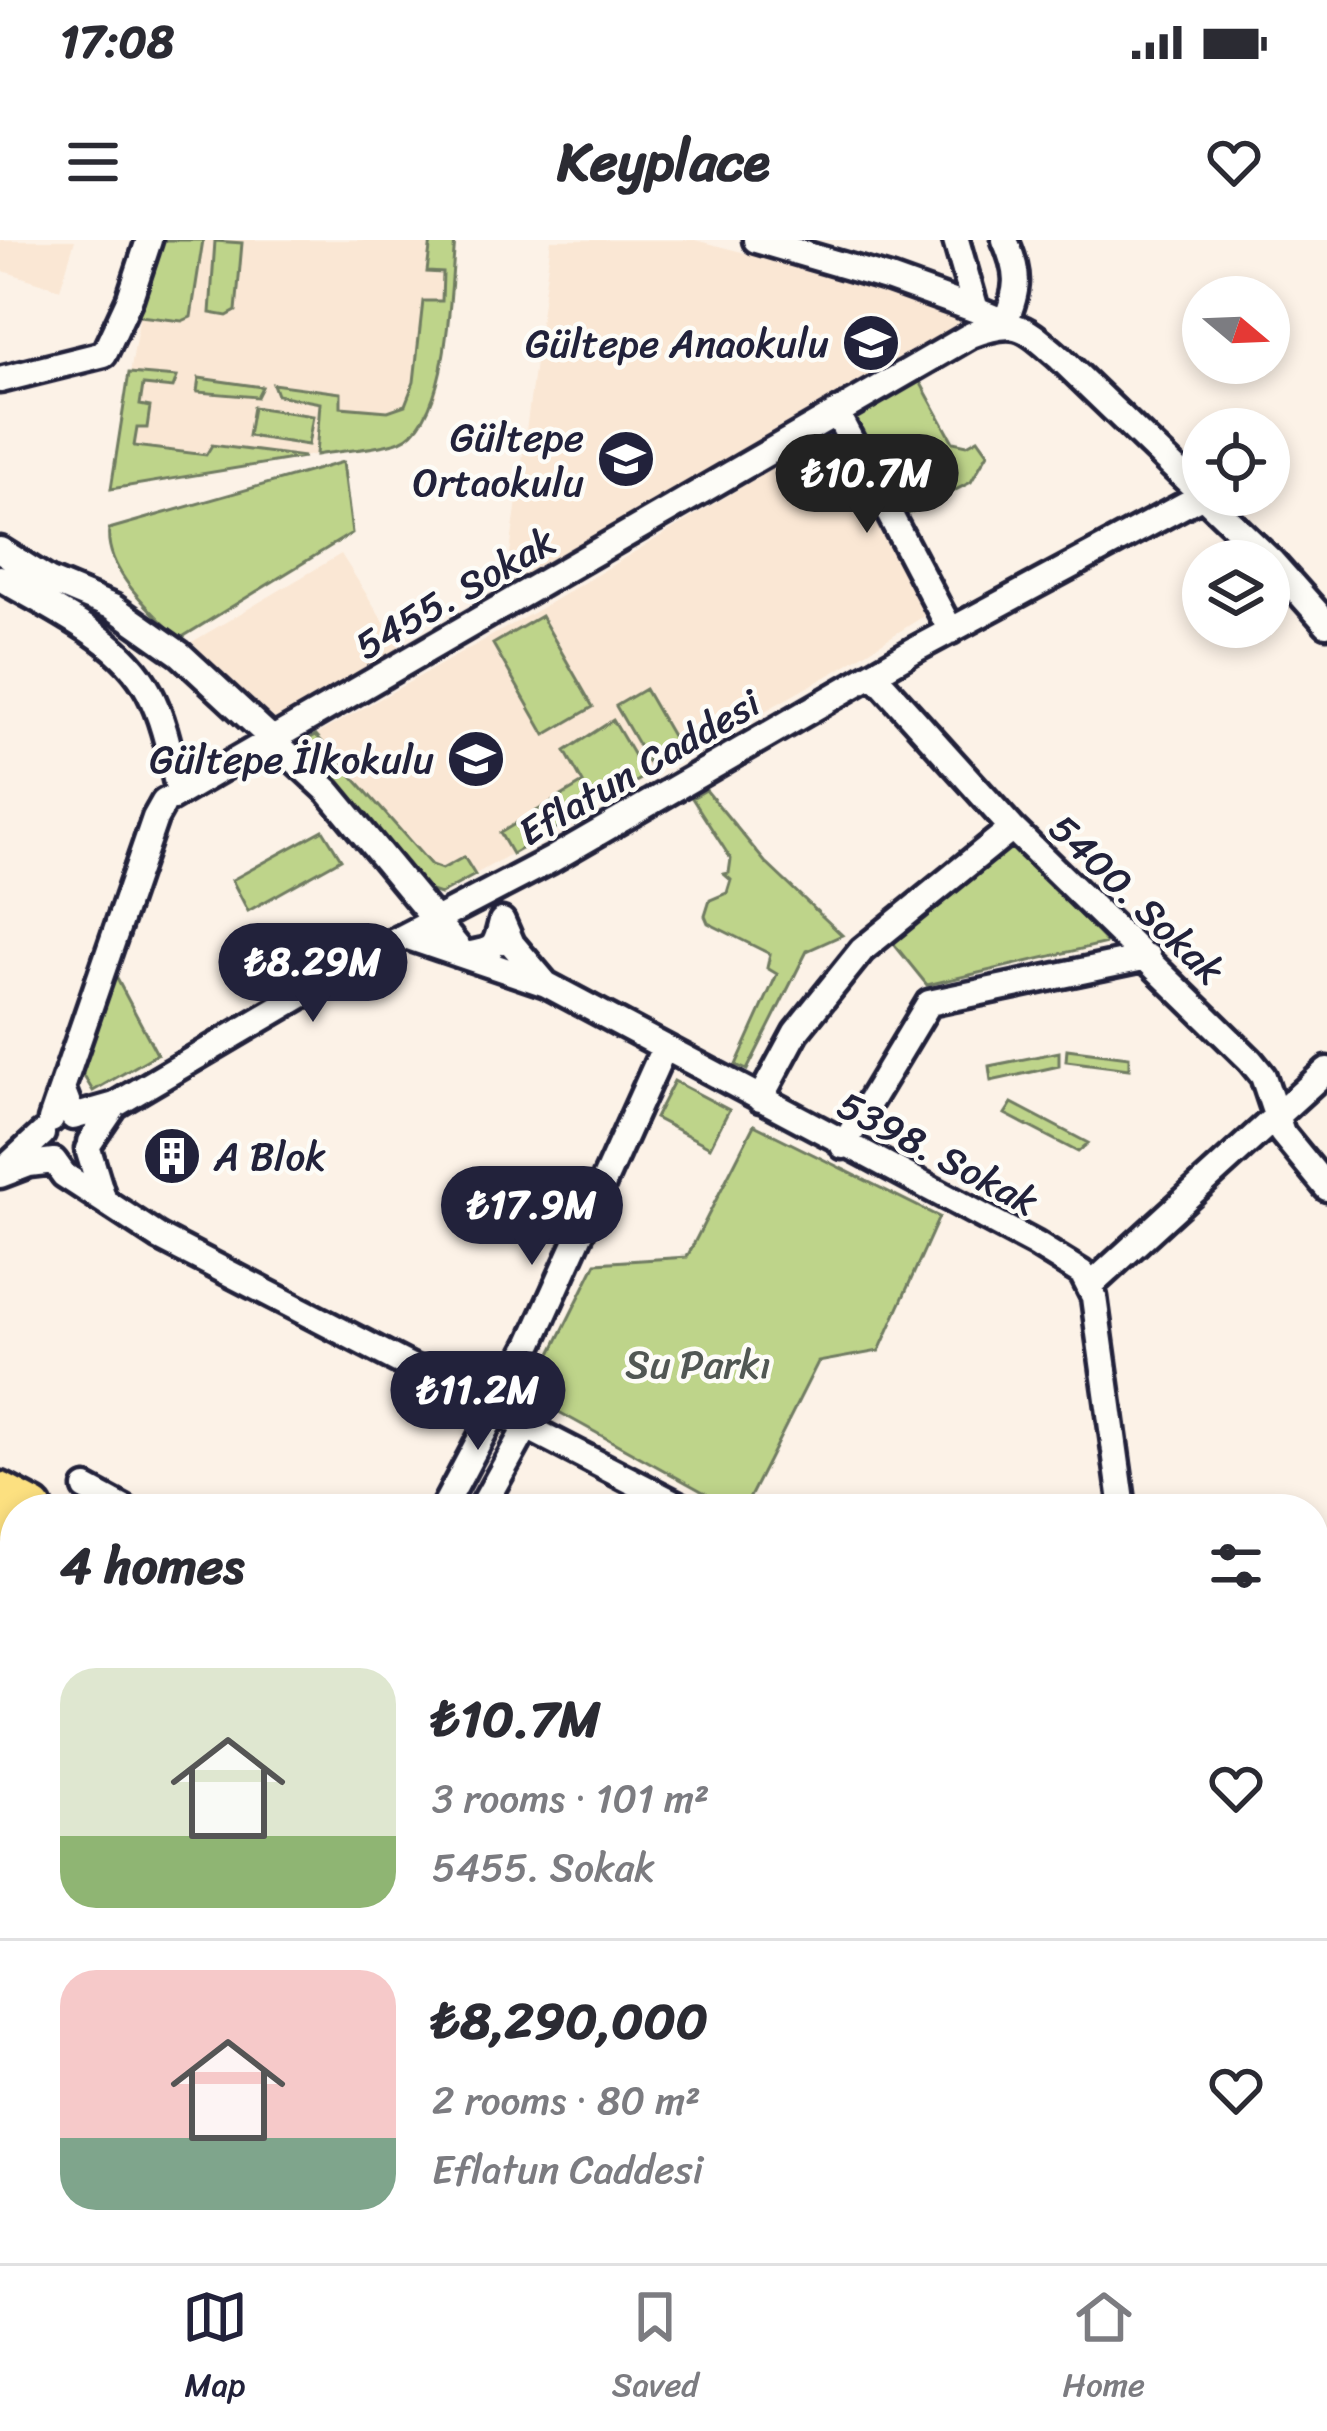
<!DOCTYPE html>
<meta charset="utf-8">
<style>
:root{--surface:#fff;--page:#f2f2f3;--text:#2b2b33;--muted:#7c7c81;--line:#e1e1e2;--accent:#22223b}
body{margin:0;font-family:Sriracha,sans-serif;background:var(--page);color:var(--text);height:100vh;display:flex;flex-direction:column;font-size:45px;white-space:nowrap}
*{box-sizing:border-box;margin:0}
p{font-size:39px;color:var(--muted)}
.icon{flex:none;width:66px;height:66px;fill:none;stroke:currentColor;stroke-width:2;stroke-linecap:round;stroke-linejoin:round}
.map{position:relative;flex:1;overflow:hidden}
.side{position:absolute;left:0px;top:1254px;width:1329px;height:771px;display:flex;flex-direction:column;background:var(--surface);border-radius:48px 48px 0 0;box-shadow:0 6px 18px #0003}
.side>*{flex:none}
.needle{width:78px;rotate:109deg}
.fabs{position:absolute;left:1182px;top:36px;display:grid;gap:24px}
.fabs a{display:grid;place-items:center;width:108px;height:108px;border-radius:50%;background:var(--surface);box-shadow:0 6px 18px #0003;font-size:60px}
.price{position:absolute;translate:-50% -102px;padding:0 27px;border-radius:42px;background:var(--accent);color:#fff;font-size:39px;line-height:78px;filter:drop-shadow(0 3px 6px #0008)}
.price::after{content:'';position:absolute;left:50%;top:72px;width:36px;height:27px;margin-left:-18px;background:inherit;clip-path:polygon(0 0,100% 0,50% 100%)}
.price.selected{background:#222;color:#fff}
ul{padding:0;list-style:none}
li{display:flex;align-items:center;gap:36px;height:300px;padding:0 60px}
li+li{border-top:3px solid var(--line)}
li span{display:grid;place-items:center;flex:none;width:336px;height:240px;border-radius:36px;color:#555}
li>.icon{margin-inline-start:auto}
span .icon{width:144px;height:144px;fill:#fffc;stroke-width:1}
li b{font-size:51px}
h2{display:flex;justify-content:space-between;align-items:center;height:144px;padding:0 60px;font-size:51px}
.status{display:flex;justify-content:space-between;align-items:center;height:84px;padding:0 60px;background:var(--surface);direction:ltr}
.status svg{height:33px;fill:currentColor}
header{display:flex;justify-content:space-between;align-items:center;height:156px;padding:0 60px;background:var(--surface);font-size:54px;font-weight:800}
.dock{display:flex;justify-content:space-around;align-items:center;height:168px;border-top:3px solid var(--line);background:var(--surface);font-size:33px;color:var(--muted)}
.dock a{display:grid;justify-items:center;gap:6px}
.dock .selected{color:var(--accent)}
.map>svg:first-child{display:block}
.built{fill:#fae7d4}
.green{fill:#bed48a;stroke:#707b62;stroke-width:3}
.lines{fill:none;stroke-linecap:round;stroke-linejoin:round}
.minor-casing{stroke:#22223b;stroke-width:33}
.highway-casing{stroke:#22223b;stroke-width:45}
.minor{stroke:#fdfcf7;stroke-width:24}
.highway{stroke:#fce080;stroke-width:36}
.labels{text-anchor:middle;dominant-baseline:central;stroke-width:9;stroke-linejoin:round;paint-order:stroke}
.poi-label{font-size:39px;fill:#22223b;stroke:#fdfcf7;text-anchor:end}
.street-label{font-size:39px;fill:#22223b;stroke:#fdfcf7}
.park-label{font-size:39px;fill:#515753;stroke:#fdfcf7}
</style>
<div class="status"><b>17:08</b><svg viewBox="0 0 49 12"><path d="M0 12V9h3v3zM5 12V6h3v6zM10 12V3h3v9zM15 12V0h3v12zM26 1h20v11H26zM47 4h2v5h-2z"/></svg></div>
<header><svg class="icon" aria-label="menu" viewBox="0 0 24 24"><path d="M4 6h16M4 12h16M4 18h16"/></svg>Keyplace<svg class="icon" aria-label="heart" viewBox="0 0 24 24"><path d="M12 20l-8-8c-3-5 5-10 8-4 3-6 11-1 8 4z"/></svg></header>
<div class="map">
<svg width="1327" height="2023" viewBox="0 0 1327 2023">
<rect width="100%" height="100%" fill="#fcf2e7"/>
<filter id="ink" filterUnits="userSpaceOnUse"><feTurbulence type="fractalNoise" baseFrequency=".00833" numOctaves="2"/><feDisplacementMap in="SourceGraphic" scale="24" xChannelSelector="R" yChannelSelector="G"/><feConvolveMatrix kernelMatrix="1 2 1 2 8 2 1 2 1" color-interpolation-filters="sRGB"/></filter>
<g filter="url(#ink)">
<!-- built -->
<path class="built" d="M 0,0 L 75,0 L 60,49 L 0,30 Z
M 161,0 L 455,0 L 437,154 L 423,180 L 403,200 L 111,249 L 146,38 Z
M 551,0 L 695,0 L 945,64 L 960,81 L 950,95 L 832,163 L 506,344 Z
M 836,190 L 932,371 L 838,430 L 440,654 L 428,650 L 301,503 L 545,366 Z
M 341,314 L 401,409 L 273,487 L 262,481 L 192,402 Z"/>
<!-- green -->
<path class="green" d="M 161,0 L 203,0 L 191,77 L 182,81 L 139,76 L 146,37 Z
M 431,0 L 455,0 C 450,47 450,181 400,201 C 375,210 342,210 316,215 L 320,163 L 277,155 L 273,144 L 341,153 L 341,167 L 388,171 L 405,165 L 414,142 L 423,61 L 442,61 L 443,33 L 427,32 Z
M 215,1 L 242,3 L 236,71 L 227,76 L 210,73 Z
M 129,133 L 177,137 L 173,148 L 143,145 L 140,165 L 150,167 L 147,188 L 137,188 L 134,206 L 206,215 L 212,205 L 304,217 L 111,249 Z
M 199,138 L 262,147 L 257,157 L 197,152 Z
M 918,138 L 953,202 L 967,205 L 978,199 L 988,213 L 971,242 L 900,278 L 847,179 Z
M 253,167 L 313,176 L 308,205 L 248,196 Z
M 343,222 L 352,293 L 179,399 C 152,371 104,331 109,289 Z
M 541,376 L 593,467 L 545,495 L 493,404 Z
M 645,449 L 679,508 L 650,525 L 616,466 Z
M 613,480 L 646,536 L 512,614 L 500,593 L 583,543 L 565,511 Z
M 316,495 L 431,625 L 442,629 L 464,617 L 475,635 L 440,654 L 428,650 L 301,503 Z
M 706,550 L 765,622 L 842,695 L 807,711 L 747,830 L 736,825 L 777,734 L 767,728 L 770,714 L 708,683 L 705,676 L 710,660 L 727,653 L 731,640 L 724,634 L 729,633 L 731,619 L 692,558 Z
M 323,590 L 341,619 L 248,671 L 232,640 Z
M 1011,603 L 1107,703 L 927,745 L 889,698 Z
M 115,735 L 157,814 L 93,851 L 82,833 Z
M 1067,809 L 1129,817 L 1129,829 L 1066,821 Z
M 1059,812 L 1059,826 L 991,841 L 989,826 Z
M 674,841 L 729,870 L 710,907 L 655,878 Z
M 1012,863 L 1088,903 L 1078,912 L 1005,874 Z
M 754,885 L 939,977 L 879,1111 L 818,1122 L 744,1269 L 734,1269 L 530,1156 L 596,1023 L 687,1017 Z
M 0,1496 L 15,1505 L 15,1580 L 2,1600 Z"/>
<g class="lines">
<!-- minor casing -->
<g class="minor-casing">
<path id="minor" d="M 756,0 L 890,39 L 976,70
M 956,0 L 976,70 L 1005,82 C 1019,49 1020,34 1005,0
M 0,140 L 104,114 L 130,58 L 149,0
M 837,174 L 951,391
M 0,310 L 48,340 L 113,367 L 180,414 L 328,551 L 464,715 C 494,710 495,710 502,681
M 0,338 C 50,368 121,398 149,452 C 165,482 171,519 179,552
M 874,435 L 1012,588 L 1250,820 L 1263,836 L 1282,893 L 1327,948
M 405,696 L 546,744 L 512,704 L 502,681
M 546,744 L 1035,1004 L 1082,1033 L 1094,1057 L 1123,1269
M 62,848 L 155,578 L 164,562 L 971,95 C 1018,77 1024,87 1060,118 L 1272,322 L 1327,384
M 760,859 L 796,792 L 862,710 L 1012,588
M 115,865 L 382,708 L 551,620 L 916,409 L 1201,256
M 51,880 L 62,848 L 73,877 L 115,865 L 90,902
M 843,906 L 929,763 L 1148,717
M 4,929 L 42,894
M 0,935 L 29,924 L 54,921 L 64,935 L 104,961 L 88,909
M 104,961 L 159,997 L 686,1269
M 1091,1045 L 1327,830
M 86,1248 L 125,1269
M 443,1269 L 531,1103 L 664,808
M 481,1269 L 527,1186
M 1314,1427 L 1327,1433
M 0,1733 L 15,1742
M 0,1774 L 15,1785
M 1314,1783 L 1327,1773
M 0,1924 L 15,1903
M 347,2010 L 366,2023
M 396,2010 L 415,2023
M 151,2023 L 160,2010
M 1044,2023 L 1048,2010
M 1098,2023 L 1120,2010"/>
</g>
<!-- highway casing -->
<g class="highway-casing">
<path id="highway" d="M 0,1251 L 34,1269
M 0,1281 L 15,1289
M 0,1317 L 15,1325
M 0,1348 L 15,1357
M 1314,1990 L 1327,1997
M 1253,2010 L 1276,2023"/>
</g>
<!-- minor -->
<use href="#minor" class="minor"/>
<!-- highway -->
<use href="#highway" class="highway"/>
</g>
</g>
<!-- icons -->
<defs>
<g id="school-disc" transform="scale(3)"><circle r="9.5" fill="#22223b" stroke="#fdfcf7"/><path d="M0-5L7-2L0 1L-7-2ZM-4 1L0 2.5L4 1V4Q0 6-4 4Z" fill="#fff"/></g>
<g id="building-disc" transform="scale(3)"><circle r="9.5" fill="#22223b" stroke="#fdfcf7"/><path d="M-4-6H4V6H1V3H-1V6H-4ZM-2.5-4.3h1.7v1.8h-1.7ZM.8-4.3h1.7v1.8H.8ZM-2.5-1h1.7V.8h-1.7ZM.8-1h1.7V.8H.8Z" fill="#fff"/></g>
</defs>
<g fill-rule="evenodd">
<use href="#school-disc" x="871" y="103"/>
<use href="#school-disc" x="626" y="219"/>
<use href="#school-disc" x="476" y="519"/>
<use href="#building-disc" x="172" y="916"/>
</g>
<g class="labels">
<!-- poi labels -->
<g class="poi-label">
<text x="829" y="103">Gültepe Anaokulu</text>
<text x="584" y="197">Gültepe<tspan x="584" dy="45">Ortaokulu</tspan></text>
<text x="434" y="519">Gültepe İlkokulu</text>
<text x="214" y="916" text-anchor="start">A Blok</text>
</g>
<!-- street labels -->
<g class="street-label">
<text transform="translate(455 353) rotate(-30)">5455. Sokak</text>
<text transform="translate(639 527) rotate(-30)">Eflatun Caddesi</text>
<text transform="translate(1137 659) rotate(44)">5400. Sokak</text>
<text transform="translate(938 913) rotate(28)">5398. Sokak</text>
</g>
<!-- park labels -->
<g class="park-label">
<text x="698" y="1124">Su Parkı</text>
</g>
</g>
</svg>
<div class="fabs">
<a><svg class="needle" viewBox="-14 -14 28 28"><path d="M0-13l5 13h-10z" fill="#e53935"/><path d="M0 13l5-13h-10z" fill="#7c7c81"/></svg></a>
<a><svg class="icon" aria-label="locate" viewBox="0 0 24 24"><circle cx="12" cy="12" r="6"/><path d="M12 2v4M12 18v4M2 12h4M18 12h4"/></svg></a>
<a><svg class="icon" aria-label="layers" viewBox="0 0 24 24"><path d="M12 4l9 5-9 5-9-5zM3 14l9 5 9-5"/></svg></a>
</div>
<b class="price selected" style="left:867px;top:296px">₺10.7M</b>
<b class="price" style="left:313px;top:785px">₺8.29M</b>
<b class="price" style="left:532px;top:1028px">₺17.9M</b>
<b class="price" style="left:478px;top:1213px">₺11.2M</b>
<section class="side">
<h2>4 homes<svg class="icon" aria-label="filters" viewBox="0 0 24 24"><path d="M4 7h16M4 17h16"/><circle cx="9" cy="7" r="2"/><circle cx="15" cy="17" r="2"/></svg></h2>
<ul>
<li><span style="background:linear-gradient(#dfe7d0 70%,#8fb573 0)"><svg class="icon" aria-label="home" viewBox="0 0 24 24"><path d="M3 11l9-7 9 7M6 9v11h12V9"/></svg></span><div><b>₺10.7M</b><p>3 rooms · 101 m²</p><p>5455. Sokak</p></div><svg class="icon" aria-label="heart" viewBox="0 0 24 24"><path d="M12 20l-8-8c-3-5 5-10 8-4 3-6 11-1 8 4z"/></svg></li>
<li><span style="background:linear-gradient(#f6c9c9 70%,#7fa58c 0)"><svg class="icon" aria-label="home" viewBox="0 0 24 24"><path d="M3 11l9-7 9 7M6 9v11h12V9"/></svg></span><div><b>₺8,290,000</b><p>2 rooms · 80 m²</p><p>Eflatun Caddesi</p></div><svg class="icon" aria-label="heart" viewBox="0 0 24 24"><path d="M12 20l-8-8c-3-5 5-10 8-4 3-6 11-1 8 4z"/></svg></li>
</ul>
</section>
</div>
<nav class="dock">
<a class="selected"><svg class="icon" aria-label="map" viewBox="0 0 24 24"><path d="M3 6l6-2 6 2 6-2v14l-6 2-6-2-6 2zM9 4v14M15 6v14"/></svg>Map</a>
<a><svg class="icon" aria-label="saved" viewBox="0 0 24 24"><path d="M7 4h10v16l-5-4-5 4z"/></svg>Saved</a>
<a><svg class="icon" aria-label="home" viewBox="0 0 24 24"><path d="M3 11l9-7 9 7M6 9v11h12V9"/></svg>Home</a>
</nav>
